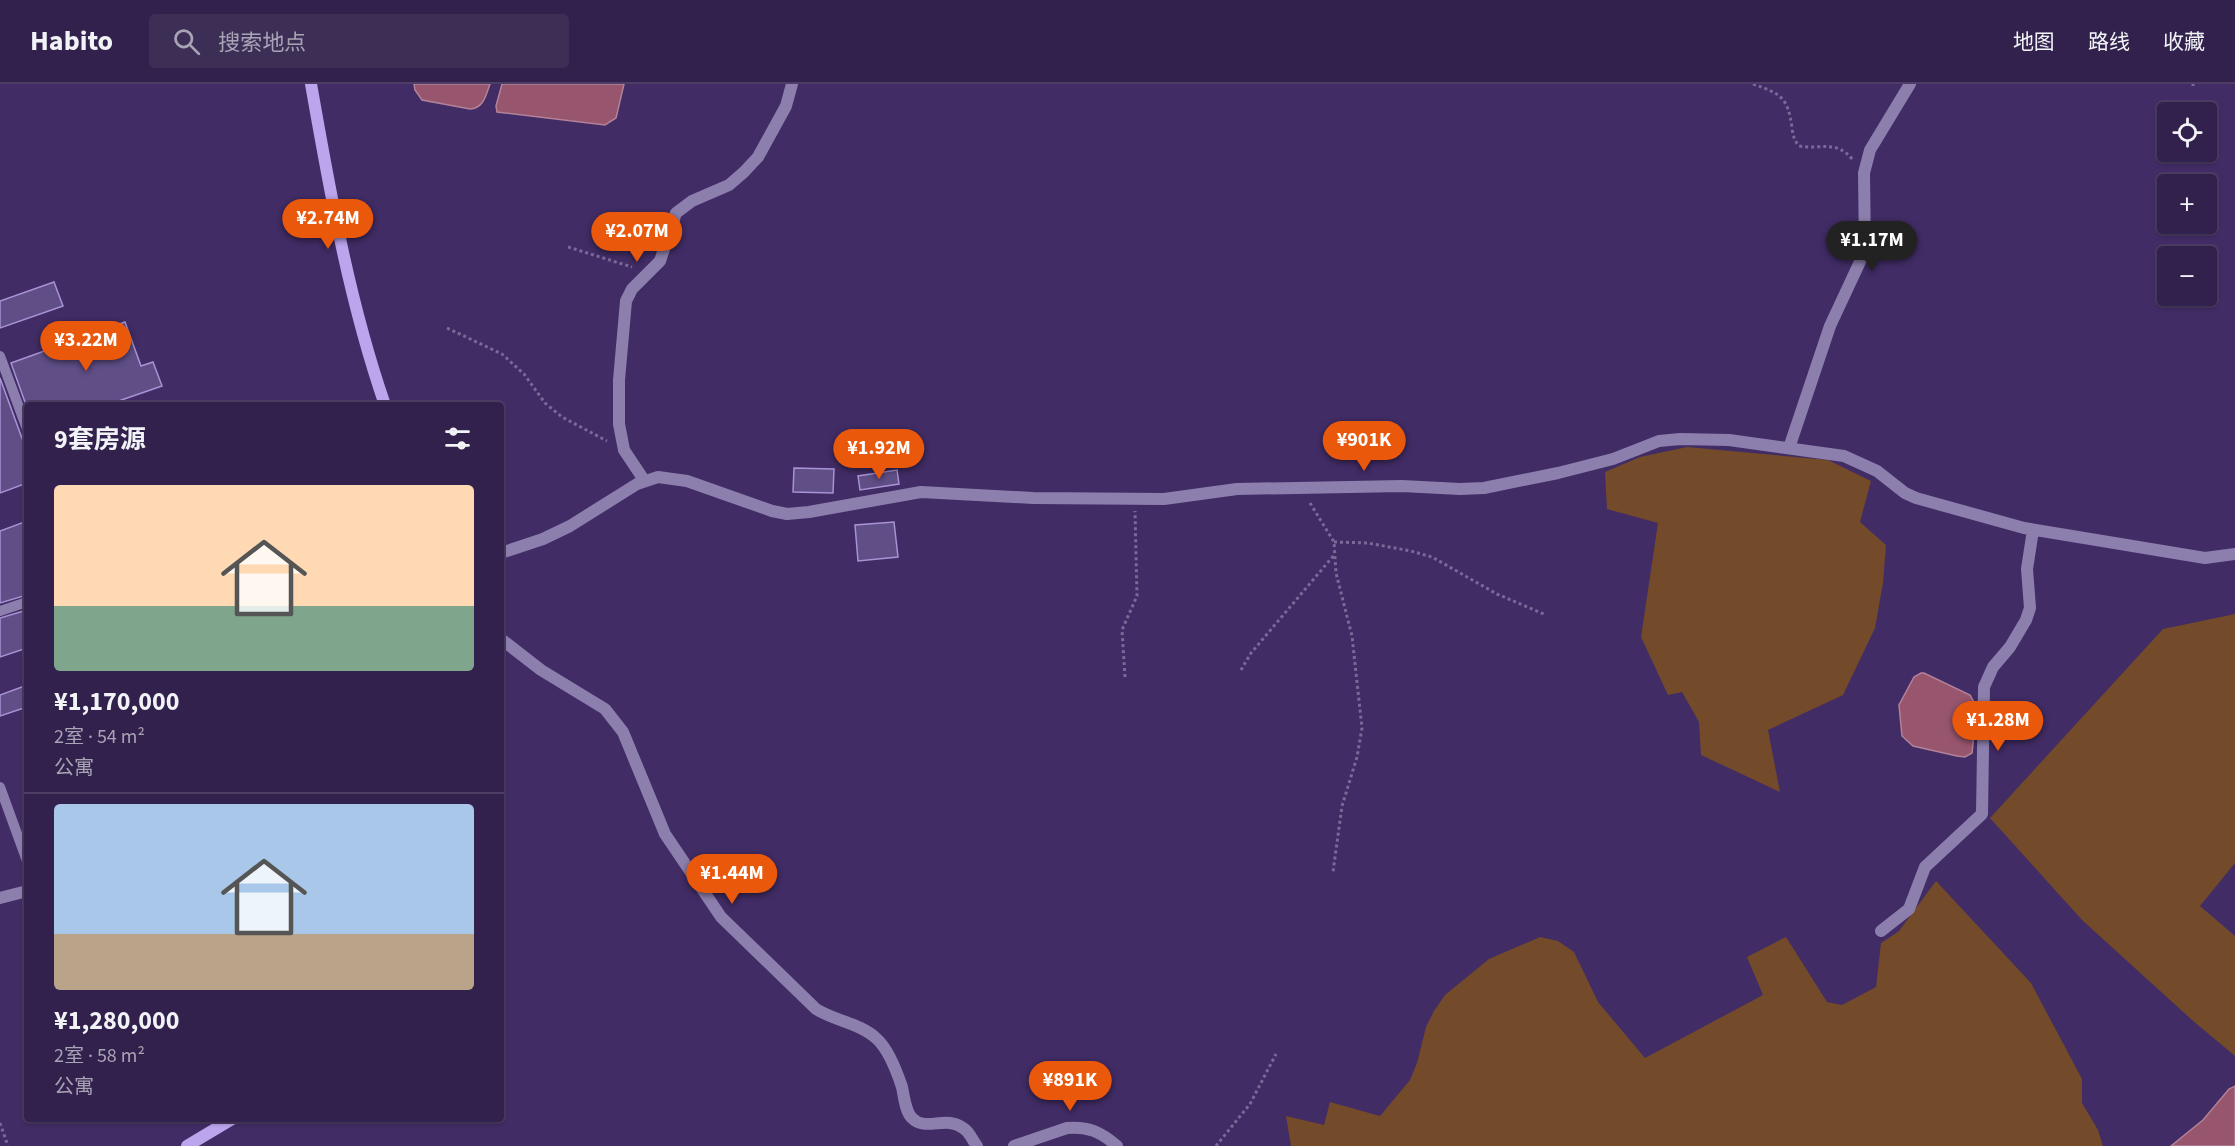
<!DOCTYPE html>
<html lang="zh">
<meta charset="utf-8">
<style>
:root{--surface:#31214c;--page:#3d2e56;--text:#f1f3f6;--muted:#a8a3b5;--line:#4c3e64;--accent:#ea580c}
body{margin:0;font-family:"Source Sans 3","Noto Sans SC",sans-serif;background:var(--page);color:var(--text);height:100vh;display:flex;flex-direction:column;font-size:22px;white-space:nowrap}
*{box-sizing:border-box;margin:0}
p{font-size:20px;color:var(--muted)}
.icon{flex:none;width:33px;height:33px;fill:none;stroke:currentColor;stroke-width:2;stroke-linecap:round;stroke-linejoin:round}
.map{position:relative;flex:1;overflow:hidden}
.side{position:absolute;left:24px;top:318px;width:480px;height:720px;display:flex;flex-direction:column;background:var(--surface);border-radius:6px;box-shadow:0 2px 4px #0004,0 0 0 2px var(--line)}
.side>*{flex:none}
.tools{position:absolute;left:2157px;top:18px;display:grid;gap:12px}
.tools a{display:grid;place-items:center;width:60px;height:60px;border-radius:6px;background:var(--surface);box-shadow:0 2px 4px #0004,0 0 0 2px var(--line);font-size:30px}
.price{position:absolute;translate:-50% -51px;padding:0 14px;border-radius:21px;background:var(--accent);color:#fff;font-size:20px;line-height:39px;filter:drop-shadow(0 2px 3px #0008)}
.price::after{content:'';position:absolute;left:50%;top:36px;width:18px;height:14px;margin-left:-9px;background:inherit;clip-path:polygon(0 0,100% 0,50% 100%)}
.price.current{background:#222;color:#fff}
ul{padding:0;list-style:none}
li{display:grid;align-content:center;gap:12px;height:318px;padding:0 30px}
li+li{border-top:2px solid var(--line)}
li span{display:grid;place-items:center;height:186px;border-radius:6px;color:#555}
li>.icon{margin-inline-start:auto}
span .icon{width:108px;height:108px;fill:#fffc;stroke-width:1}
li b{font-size:26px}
h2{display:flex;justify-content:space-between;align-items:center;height:72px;padding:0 30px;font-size:26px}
header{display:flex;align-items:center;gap:36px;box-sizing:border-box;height:84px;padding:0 30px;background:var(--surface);border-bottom:2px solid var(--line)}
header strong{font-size:28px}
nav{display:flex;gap:33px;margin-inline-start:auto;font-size:21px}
.search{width:420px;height:54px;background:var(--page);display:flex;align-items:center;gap:15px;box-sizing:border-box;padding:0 21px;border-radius:6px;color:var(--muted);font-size:22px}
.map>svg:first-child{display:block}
.green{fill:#734a2a}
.water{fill:#98566e;stroke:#b28299;stroke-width:1.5}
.building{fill:#604e87;stroke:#a793d5;stroke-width:1.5}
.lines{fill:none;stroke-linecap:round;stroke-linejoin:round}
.path{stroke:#7a6a97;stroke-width:3;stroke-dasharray:3 3;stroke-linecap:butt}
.lane{stroke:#8c7fad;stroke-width:10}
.street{stroke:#8c7fad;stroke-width:12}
.secondary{stroke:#bba6ee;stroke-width:12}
</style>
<header>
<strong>Habito</strong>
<div class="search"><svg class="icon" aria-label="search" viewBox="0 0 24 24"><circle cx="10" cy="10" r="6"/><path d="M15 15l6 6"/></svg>搜索地点</div>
<nav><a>地图</a><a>路线</a><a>收藏</a></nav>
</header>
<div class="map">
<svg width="2235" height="1062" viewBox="0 0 2235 1062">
<rect width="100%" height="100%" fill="#412c65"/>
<!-- green -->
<path class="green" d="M 1687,363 L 1828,376 L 1871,397 L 1860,438 L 1886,461 L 1883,499 L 1875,544 L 1843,611 L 1768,646 L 1780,708 L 1701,671 L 1699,638 L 1682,608 L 1668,611 L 1641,553 L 1658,439 L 1607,425 L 1605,388 L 1640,373 Z
M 2235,530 L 2235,779 L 2200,822 L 2235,852 L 2235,972 L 2192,936 L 2082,836 L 1990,734 L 2163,545 Z
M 1936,797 L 2031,899 L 2082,995 L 2082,1019 L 2098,1046 L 2103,1062 L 1291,1062 L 1286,1032 L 1324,1041 L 1330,1018 L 1380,1032 L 1410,996 L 1417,979 L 1426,943 L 1434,927 L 1445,911 L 1489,875 L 1540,853 L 1558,857 L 1574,868 L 1598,918 L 1645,974 L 1763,911 L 1747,873 L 1786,853 L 1827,918 L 1842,921 L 1876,903 L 1881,859 L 1899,847 Z"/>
<!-- water -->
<path class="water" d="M 414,0 L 490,0 C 486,11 484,24 470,25 L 422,16 L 415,6 Z
M 502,0 L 624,0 L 616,34 L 605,41 L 497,28 L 496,22 Z
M 1921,589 L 1924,589 L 1970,611 L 1977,624 L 1972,669 L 1965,673 L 1957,672 L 1913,662 L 1902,652 L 1899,621 L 1914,593 Z
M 2235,1002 L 2235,1062 L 2171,1062 L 2203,1036 L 2229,1005 Z"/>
<!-- building -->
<path class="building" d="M 54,198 L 63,222 L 0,244 L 0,217 Z
M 125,238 L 141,282 L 153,278 L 162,302 L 107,321 L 26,321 L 11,279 Z
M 0,294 L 27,368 L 27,399 L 0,409 Z
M 794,384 L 834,385 L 833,409 L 793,408 Z
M 897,386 L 899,400 L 860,406 L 858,392 Z
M 27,437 L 27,511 L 0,519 L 0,447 Z
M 894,438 L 898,473 L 858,477 L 855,441 Z
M 27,526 L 27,564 L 0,573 L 0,534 Z
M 27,601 L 27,623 L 0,632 L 0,611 Z"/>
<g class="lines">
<!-- path -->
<path class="path" d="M 1753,0 C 1781,10 1788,13 1792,44 C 1793,51 1794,56 1799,62 C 1821,66 1836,55 1853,76
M 2193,2 L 2193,0
M 568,163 L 632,183
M 447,244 L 502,270 L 524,290 L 545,319 L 562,333 L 607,357
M 1310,419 L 1334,458 L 1336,489 L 1352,552 L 1362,644 L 1357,673 L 1342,722 L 1333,788
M 1334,458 L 1368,459 L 1411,467 L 1432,473 L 1497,510 L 1546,531
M 1241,586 L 1251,569 L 1335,470
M 1125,593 L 1122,546 L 1137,512 L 1135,427
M 0,1039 L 8,1062
M 1216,1062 L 1250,1020 L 1276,970"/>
<!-- lane -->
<path class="lane" d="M 0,272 L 27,345
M 0,527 L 27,518
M 0,703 L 27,777"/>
<!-- street -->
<path class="street" d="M 1789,364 L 1830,242 L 1865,167 L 1864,89 L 1870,66 L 1910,0
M 644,396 L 624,366 L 619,340 L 619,296 L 626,217 L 632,205 L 660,177 L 676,129 L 692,117 L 729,101 L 744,88 L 758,73 L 786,22 L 792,0
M 501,469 L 543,455 L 570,442 L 637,400 L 658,393 L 687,397 L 772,427 L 787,430 L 809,428 L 921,408 L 1033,414 L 1164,415 L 1237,405 L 1402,402 L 1460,405 L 1484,404 L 1558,389 L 1613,375 L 1659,357 L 1680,355 L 1729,356 L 1844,372 L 1877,387 L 1905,409 L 1916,414 L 2024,444 L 2205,474 L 2235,470
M 501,555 L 541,586 L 605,625 L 623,648 L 665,750 L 721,833 L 816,925 C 835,937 860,939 877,955 C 889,966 897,988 902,1003 C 904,1012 905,1027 912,1034 C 925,1048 946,1031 963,1044 C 970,1048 972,1056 977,1062
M 0,814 L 27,807
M 1881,847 L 1909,825 L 1925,783 L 1982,730 L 1984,603 L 1993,583 L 2010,563 L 2026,536 L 2030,524 L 2027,485 L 2033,446
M 1014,1062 L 1067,1044 C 1088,1042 1101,1048 1117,1062"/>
<!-- secondary -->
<path class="secondary" d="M 311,0 C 330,108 349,217 385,321
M 187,1062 L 232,1035"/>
</g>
</svg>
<div class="tools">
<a><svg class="icon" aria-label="locate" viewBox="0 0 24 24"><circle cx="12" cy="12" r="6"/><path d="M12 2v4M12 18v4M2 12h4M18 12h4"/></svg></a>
<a>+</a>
<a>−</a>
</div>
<b class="price" style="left:328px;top:166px">¥2.74M</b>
<b class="price" style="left:637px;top:179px">¥2.07M</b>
<b class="price current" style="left:1872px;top:188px">¥1.17M</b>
<b class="price" style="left:86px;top:288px">¥3.22M</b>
<b class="price" style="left:1364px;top:388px">¥901K</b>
<b class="price" style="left:879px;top:396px">¥1.92M</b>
<b class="price" style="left:1998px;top:668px">¥1.28M</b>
<b class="price" style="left:732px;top:821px">¥1.44M</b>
<b class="price" style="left:1070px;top:1028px">¥891K</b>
<section class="side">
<h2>9套房源<svg class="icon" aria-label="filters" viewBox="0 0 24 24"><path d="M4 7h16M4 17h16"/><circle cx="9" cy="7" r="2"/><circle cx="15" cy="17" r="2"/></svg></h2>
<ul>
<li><span style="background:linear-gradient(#ffd9b3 65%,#7fa58c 0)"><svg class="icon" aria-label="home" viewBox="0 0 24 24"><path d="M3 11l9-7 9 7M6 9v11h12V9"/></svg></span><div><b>¥1,170,000</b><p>2室 · 54 m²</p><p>公寓</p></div></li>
<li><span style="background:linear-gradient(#a9c7e8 70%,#b9a48a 0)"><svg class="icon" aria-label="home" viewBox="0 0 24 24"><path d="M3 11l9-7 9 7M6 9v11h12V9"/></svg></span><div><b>¥1,280,000</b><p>2室 · 58 m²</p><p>公寓</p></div></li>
</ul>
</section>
</div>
